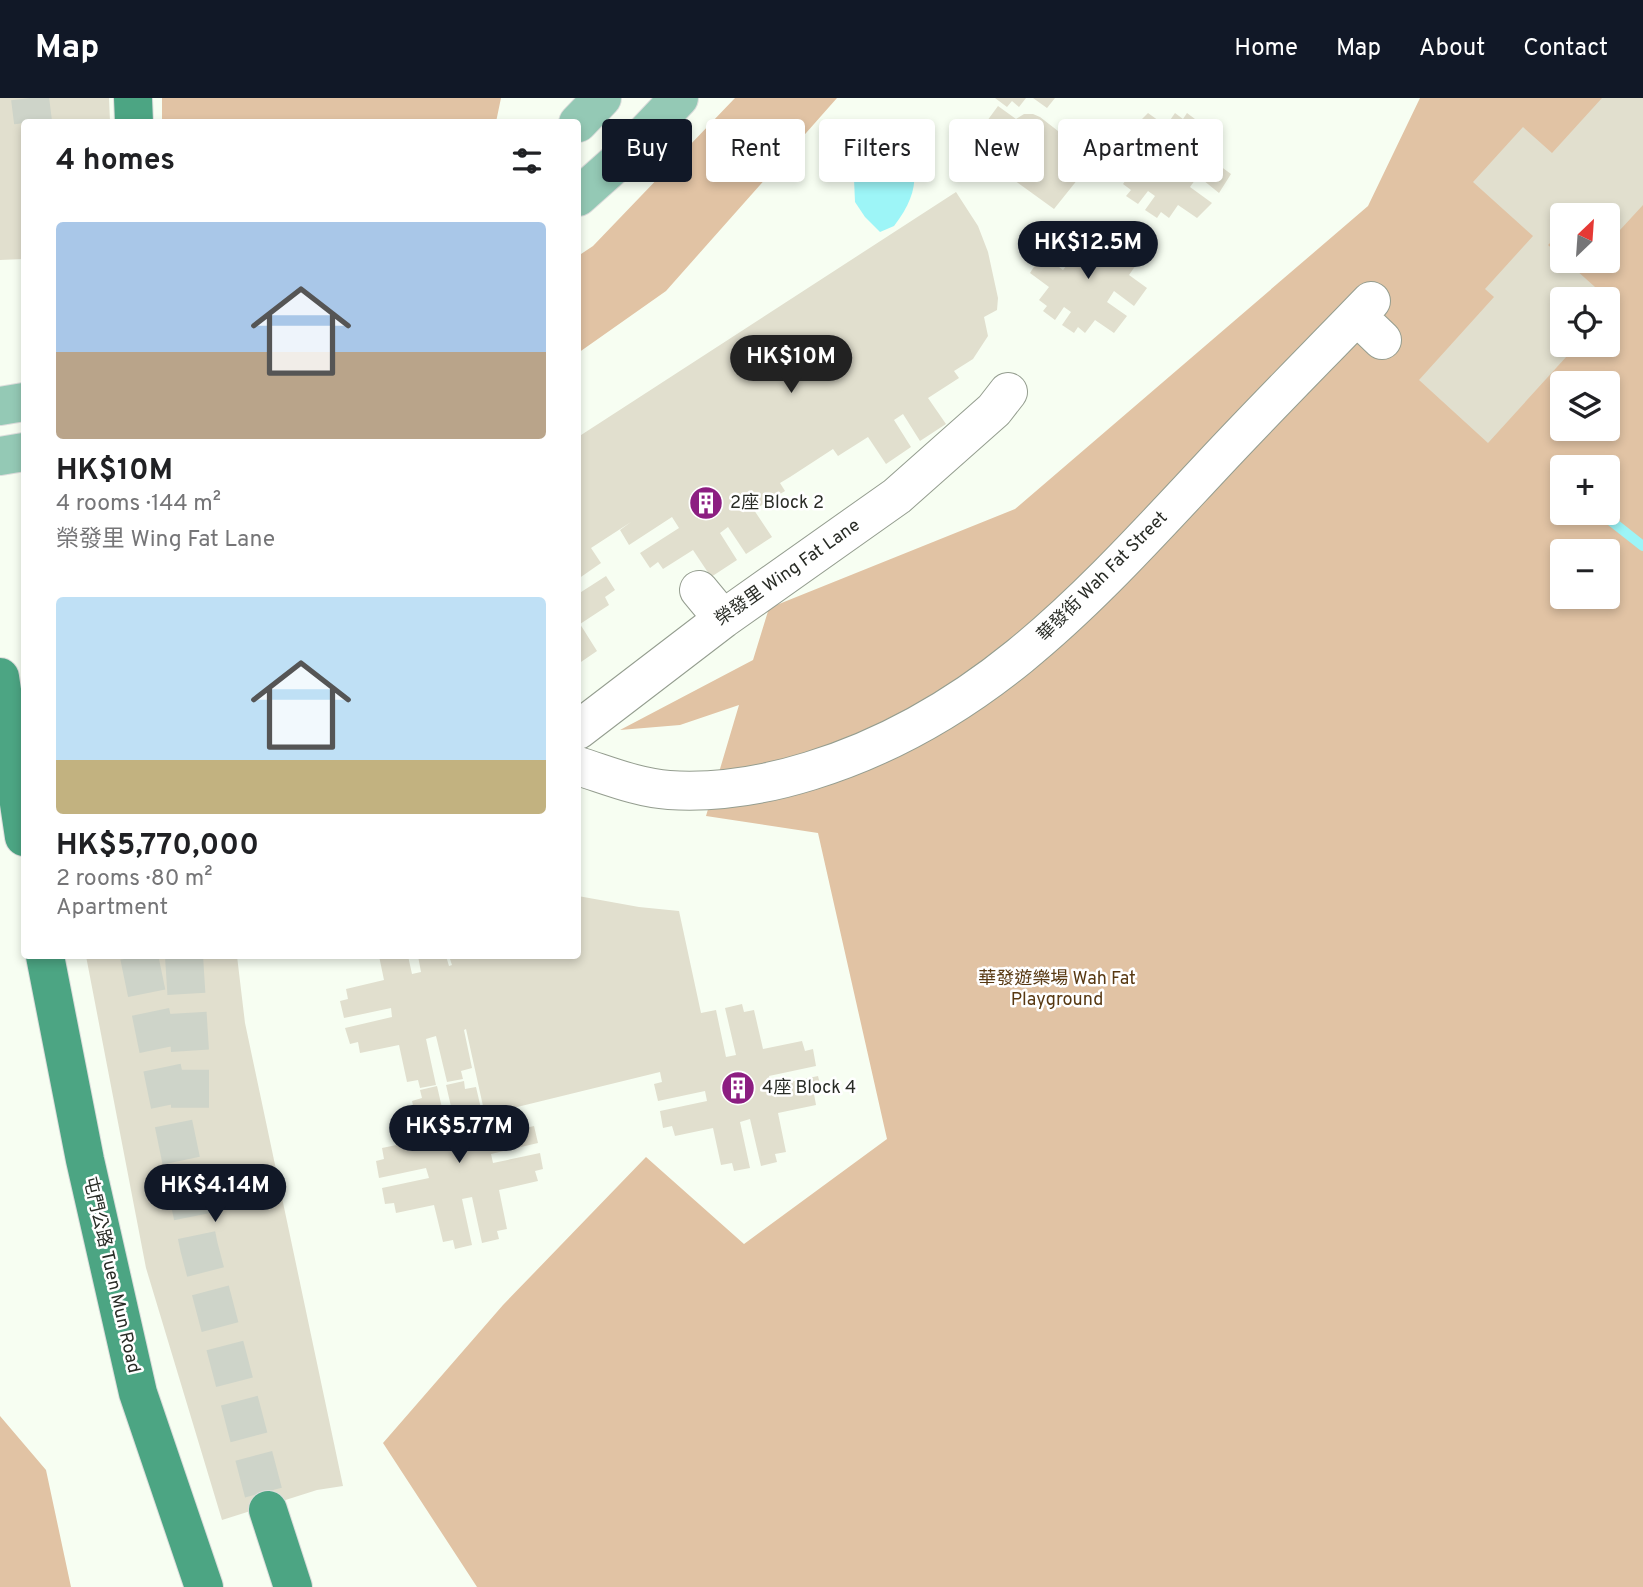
<!DOCTYPE html>
<meta charset="utf-8">
<style>
:root{--surface:#fff;--page:#f2f2f2;--text:#202124;--muted:#757577;--accent:#111827}
body{margin:0;font-family:Overpass,"Noto Sans TC",sans-serif;background:var(--page);color:var(--text);height:100vh;display:flex;flex-direction:column;font-size:26px;white-space:nowrap}
*{box-sizing:border-box;margin:0}
p{font-size:23px;color:var(--muted)}
.icon{flex:none;width:38px;height:38px;fill:none;stroke:currentColor;stroke-width:2;stroke-linecap:round;stroke-linejoin:round}
.map{position:relative;flex:1;overflow:hidden}
.sheet{position:absolute;left:21px;top:21px;width:560px;height:840px;display:flex;flex-direction:column;background:var(--surface);border-radius:7px;box-shadow:0 4px 10px #0003}
.sheet>*{flex:none}
.hud{position:absolute;left:602px;top:21px;width:665px;height:63px;display:flex;gap:14px}
.needle{width:46px;rotate:25deg}
.fabs{position:absolute;left:1550px;top:105px;display:grid;gap:14px}
.fabs a{display:grid;place-items:center;width:70px;height:70px;border-radius:7px;background:var(--surface);box-shadow:0 4px 10px #0003;font-size:35px}
.price{position:absolute;translate:-50% -60px;padding:0 16px;border-radius:24px;background:var(--accent);color:#fff;font-size:23px;line-height:46px;filter:drop-shadow(0 2px 4px #0008)}
.price::after{content:'';position:absolute;left:50%;top:42px;width:21px;height:16px;margin-left:-10px;background:inherit;clip-path:polygon(0 0,100% 0,50% 100%)}
.price.active{background:#222;color:#fff}
ul{padding:0;list-style:none}
li{display:grid;align-content:center;gap:14px;height:371px;padding:0 35px}
li span{display:grid;place-items:center;height:217px;border-radius:7px;color:#555}
li>.icon{margin-inline-start:auto}
span .icon{width:126px;height:126px;fill:#fffc;stroke-width:1}
li b{font-size:30px}
h2{display:flex;justify-content:space-between;align-items:center;height:84px;padding:0 35px;font-size:30px}
.pill{padding:0 24px;border-radius:7px;background:var(--surface);box-shadow:0 4px 10px #0003;font-size:24px;line-height:63px}
.pill.active{background:var(--accent);color:#fff}
header{display:flex;align-items:center;gap:42px;box-sizing:border-box;height:98px;padding:0 35px;background:var(--accent);color:#fff}
header strong{font-size:33px}
nav{display:flex;gap:38px;margin-inline-start:auto;font-size:24px}
.map>svg:first-child{display:block}
.green{fill:#e1c3a4;fill-rule:evenodd}
.water{fill:#9df5f7}
.lines{fill:none;stroke-linecap:round;stroke-linejoin:round}
.stream{stroke:#9df5f7;stroke-width:10}
.building{fill:#e1dfce}
.highway-tunnel{stroke:#ced4c9;stroke-width:38;stroke-dasharray:38 19;stroke-linecap:butt}
.minor-casing{stroke:#949d8f;stroke-width:40}
.major-casing{stroke:#dddddc;stroke-width:40}
.highway-casing{stroke:#dddddc;stroke-width:40}
.minor{stroke:#fff;stroke-width:38}
.major{stroke:#94c9b5;stroke-width:38}
.highway{stroke:#4ca583;stroke-width:38}
.labels{text-anchor:middle;dominant-baseline:central;stroke-width:5;stroke-linejoin:round;paint-order:stroke}
.poi-label{font-size:18px;fill:#292c26;stroke:#fff;text-anchor:start}
.street-label{font-size:18px;fill:#292c26;stroke:#fff}
.park-label{font-size:18px;fill:#583912;stroke:#fff}
</style>
<header>
<strong>Map</strong>
<nav><a>Home</a><a>Map</a><a>About</a><a>Contact</a></nav>
</header>
<div class="map">
<svg width="1643" height="1489" viewBox="0 0 1643 1489">
<rect width="100%" height="100%" fill="#f7fef2"/>
<!-- green -->
<path class="green" d="M 162,0 L 501,0 L 496,24 L 162,24 Z
M 735,0 L 837,0 L 666,193 L 578,255 L 578,158 L 593,148 Z
M 1420,0 L 1643,0 L 1643,1489 L 477,1489 L 383,1345 L 503,1207 L 646,1059 L 744,1146 L 887,1041 L 818,735 L 706,718 L 739,607 L 680,627 L 620,632 L 753,562 L 769,510 L 1015,411 L 1368,108 ZM 1563,117 L 1608,117 L 1608,163 L 1563,163 ZM 1563,201 L 1608,201 L 1608,247 L 1563,247 ZM 1563,285 L 1608,285 L 1608,331 L 1563,331 ZM 1563,369 L 1608,369 L 1608,415 L 1563,415 ZM 1563,453 L 1608,453 L 1608,499 L 1563,499 Z
M 0,1318 L 46,1372 L 71,1489 L 0,1489 Z"/>
<!-- water -->
<path class="water" d="M 882,23 L 891,25 C 919,63 924,89 894,128 L 880,134 L 865,119 L 855,104 L 854,81 L 869,33 Z"/>
<g class="lines">
<!-- stream -->
<path class="stream" d="M 1560,382 L 1563,384
M 1601,415 L 1643,448"/>
</g>
<!-- building -->
<path class="building" d="M 0,0 L 109,0 L 110,24 L 24,24 L 24,161 L 0,162 Z
M 995,0 L 1026,0 L 1019,9 L 1012,3 L 1007,9 Z
M 1033,0 L 1055,0 L 1047,10 Z
M 1602,0 L 1643,0 L 1643,107 L 1608,145 L 1608,117 L 1563,117 L 1563,132 L 1548,147 L 1563,160 L 1563,163 L 1566,163 L 1614,206 L 1608,212 L 1608,201 L 1563,201 L 1563,247 L 1577,247 L 1488,345 L 1419,282 L 1494,199 L 1485,191 L 1533,138 L 1473,84 L 1523,29 L 1552,55 Z
M 998,8 L 1016,21 L 1024,16 L 1033,16 L 1040,19 L 1094,61 L 1054,111 L 968,49 Z
M 1148,15 L 1166,28 L 1175,15 L 1183,21 L 1187,15 L 1199,24 L 1190,37 L 1197,42 L 1206,29 L 1219,38 L 1214,43 L 1222,49 L 1212,62 L 1231,76 L 1219,95 L 1198,78 L 1190,89 L 1212,105 L 1197,120 L 1178,107 L 1169,120 L 1161,114 L 1157,120 L 1145,112 L 1155,98 L 1148,93 L 1138,106 L 1126,98 L 1131,92 L 1123,86 L 1132,73 L 1113,60 L 1125,40 L 1147,56 L 1154,47 L 1132,31 Z
M 956,94 L 978,128 L 988,154 L 998,200 L 997,212 L 984,219 L 988,238 L 973,261 L 954,273 L 959,280 L 928,300 L 946,326 L 920,343 L 903,316 L 894,322 L 911,349 L 886,366 L 868,339 L 838,358 L 833,351 L 790,379 L 780,385 L 785,393 L 754,412 L 772,439 L 746,456 L 728,429 L 720,435 L 737,462 L 711,479 L 693,452 L 663,471 L 658,464 L 650,470 L 640,455 L 679,430 L 672,419 L 629,447 L 620,432 L 631,424 L 591,450 L 601,465 L 578,481 L 578,339 Z
M 1064,130 L 1083,143 L 1092,131 L 1100,137 L 1104,130 L 1116,139 L 1106,152 L 1113,158 L 1123,144 L 1135,152 L 1130,158 L 1138,164 L 1129,177 L 1147,190 L 1134,208 L 1114,193 L 1107,204 L 1127,218 L 1114,235 L 1095,222 L 1085,235 L 1078,229 L 1074,235 L 1062,227 L 1071,214 L 1064,209 L 1055,222 L 1043,213 L 1047,208 L 1039,202 L 1049,189 L 1030,175 L 1042,156 L 1063,172 L 1071,162 L 1049,146 Z
M 606,478 L 615,492 L 605,499 L 609,507 L 580,526 L 597,553 L 578,566 L 578,496 Z
M 578,798 L 639,809 L 679,813 L 701,915 L 716,912 L 726,959 L 736,957 L 725,910 L 742,906 L 744,914 L 754,912 L 763,951 L 802,943 L 805,953 L 813,951 L 816,968 L 769,978 L 771,988 L 818,978 L 822,994 L 814,996 L 816,1007 L 778,1015 L 786,1054 L 775,1056 L 777,1064 L 761,1068 L 750,1021 L 740,1024 L 750,1070 L 734,1073 L 732,1065 L 721,1067 L 713,1030 L 675,1038 L 672,1028 L 663,1030 L 660,1013 L 707,1003 L 705,993 L 658,1003 L 654,986 L 662,984 L 660,974 L 485,1017 L 466,931 L 464,932 L 472,970 L 461,973 L 463,981 L 447,984 L 436,938 L 426,941 L 436,987 L 420,990 L 418,982 L 407,984 L 399,947 L 360,955 L 358,944 L 350,946 L 345,930 L 392,919 L 391,910 L 344,920 L 340,903 L 348,901 L 346,891 L 384,882 L 379,858 L 408,858 L 412,876 L 421,874 L 418,858 L 446,858 L 449,868 L 452,867 L 449,858 L 578,858 Z
M 86,858 L 237,858 L 245,925 L 343,1388 L 317,1392 L 222,1422 L 146,1170 Z
M 464,983 L 465,991 L 476,989 L 485,1028 L 523,1020 L 526,1030 L 534,1028 L 538,1045 L 491,1056 L 493,1065 L 540,1055 L 543,1071 L 535,1073 L 538,1083 L 499,1092 L 507,1131 L 497,1133 L 499,1141 L 482,1145 L 472,1099 L 462,1101 L 472,1147 L 455,1151 L 453,1142 L 443,1144 L 434,1107 L 396,1115 L 394,1105 L 385,1106 L 382,1090 L 429,1080 L 426,1070 L 379,1080 L 376,1063 L 384,1061 L 382,1050 L 421,1042 L 412,1003 L 422,1000 L 420,992 L 437,988 L 448,1036 L 457,1034 L 446,987 Z"/>
<g class="lines">
<!-- highway-tunnel -->
<path class="highway-tunnel" d="M 30,0 L 33,24
M 139,858 L 199,1149 L 268,1412
M 184,858 L 190,953 L 190,1027"/>
<!-- minor casing -->
<g class="minor-casing">
<path id="minor" d="M 1357,218 L 1382,242
M 699,492 L 723,521
M 578,632 L 723,521 L 897,398 L 994,312 L 1008,294
M 578,668 C 607,677 638,690 669,692 C 717,695 765,687 810,673 C 983,620 1090,498 1209,371 C 1262,314 1317,259 1371,203"/>
</g>
<!-- major casing -->
<g class="major-casing">
<path id="major" d="M 578,25 L 602,0
M 578,99 L 624,58 L 679,0
M 0,308 L 24,304
M 0,358 L 24,354"/>
</g>
<!-- highway casing -->
<g class="highway-casing">
<path id="highway" d="M 133,0 L 134,24
M 0,579 L 24,739
M 45,858 L 85,1062 L 138,1295 L 204,1489
M 268,1412 L 293,1489"/>
</g>
<!-- minor -->
<use href="#minor" class="minor"/>
<!-- major -->
<use href="#major" class="major"/>
<!-- highway -->
<use href="#highway" class="highway"/>
</g>
<!-- icons -->
<defs>
<g id="building-disc" transform="scale(1.75)"><circle r="9.5" fill="#8c1e81" stroke="#fff"/><path d="M-4-6H4V6H1V3H-1V6H-4ZM-2.5-4.3h1.7v1.8h-1.7ZM.8-4.3h1.7v1.8H.8ZM-2.5-1h1.7V.8h-1.7ZM.8-1h1.7V.8H.8Z" fill="#fff"/></g>
</defs>
<g fill-rule="evenodd">
<use href="#building-disc" x="706" y="405"/>
<use href="#building-disc" x="738" y="990"/>
</g>
<g class="labels">
<!-- poi labels -->
<g class="poi-label">
<text x="730" y="405">2座 Block 2</text>
<text x="762" y="990">4座 Block 4</text>
</g>
<!-- street labels -->
<g class="street-label">
<text transform="translate(788 475) rotate(-35)">榮發里 Wing Fat Lane</text>
<text transform="translate(1103 479) rotate(-45)">華發街 Wah Fat Street</text>
<text transform="translate(111 1177) rotate(77)">屯門公路 Tuen Mun Road</text>
</g>
<!-- park labels -->
<g class="park-label">
<text x="1057" y="881">華發遊樂場 Wah Fat<tspan x="1057" dy="21">Playground</tspan></text>
</g>
</g>
</svg>
<div class="fabs">
<a><svg class="needle" viewBox="-14 -14 28 28"><path d="M0-13l5 13h-10z" fill="#e53935"/><path d="M0 13l5-13h-10z" fill="#757577"/></svg></a>
<a><svg class="icon" aria-label="locate" viewBox="0 0 24 24"><circle cx="12" cy="12" r="6"/><path d="M12 2v4M12 18v4M2 12h4M18 12h4"/></svg></a>
<a><svg class="icon" aria-label="layers" viewBox="0 0 24 24"><path d="M12 4l9 5-9 5-9-5zM3 14l9 5 9-5"/></svg></a>
<a>+</a>
<a>−</a>
</div>
<b class="price" style="left:1088px;top:183px">HK$12.5M</b>
<b class="price active" style="left:791px;top:297px">HK$10M</b>
<b class="price" style="left:459px;top:1067px">HK$5.77M</b>
<b class="price" style="left:215px;top:1126px">HK$4.14M</b>
<div class="hud">
<a class="pill active">Buy</a>
<a class="pill">Rent</a>
<a class="pill">Filters</a>
<a class="pill">New</a>
<a class="pill">Apartment</a>
</div>
<section class="sheet">
<h2>4 homes<svg class="icon" aria-label="filters" viewBox="0 0 24 24"><path d="M4 7h16M4 17h16"/><circle cx="9" cy="7" r="2"/><circle cx="15" cy="17" r="2"/></svg></h2>
<ul>
<li><span style="background:linear-gradient(#a9c7e8 60%,#b9a48a 0)"><svg class="icon" aria-label="home" viewBox="0 0 24 24"><path d="M3 11l9-7 9 7M6 9v11h12V9"/></svg></span><div><b>HK$10M</b><p>4 rooms · 144 m²</p><p>榮發里 Wing Fat Lane</p></div></li>
<li><span style="background:linear-gradient(#bfe0f5 75%,#c2b280 0)"><svg class="icon" aria-label="home" viewBox="0 0 24 24"><path d="M3 11l9-7 9 7M6 9v11h12V9"/></svg></span><div><b>HK$5,770,000</b><p>2 rooms · 80 m²</p><p>Apartment</p></div></li>
</ul>
</section>
</div>
